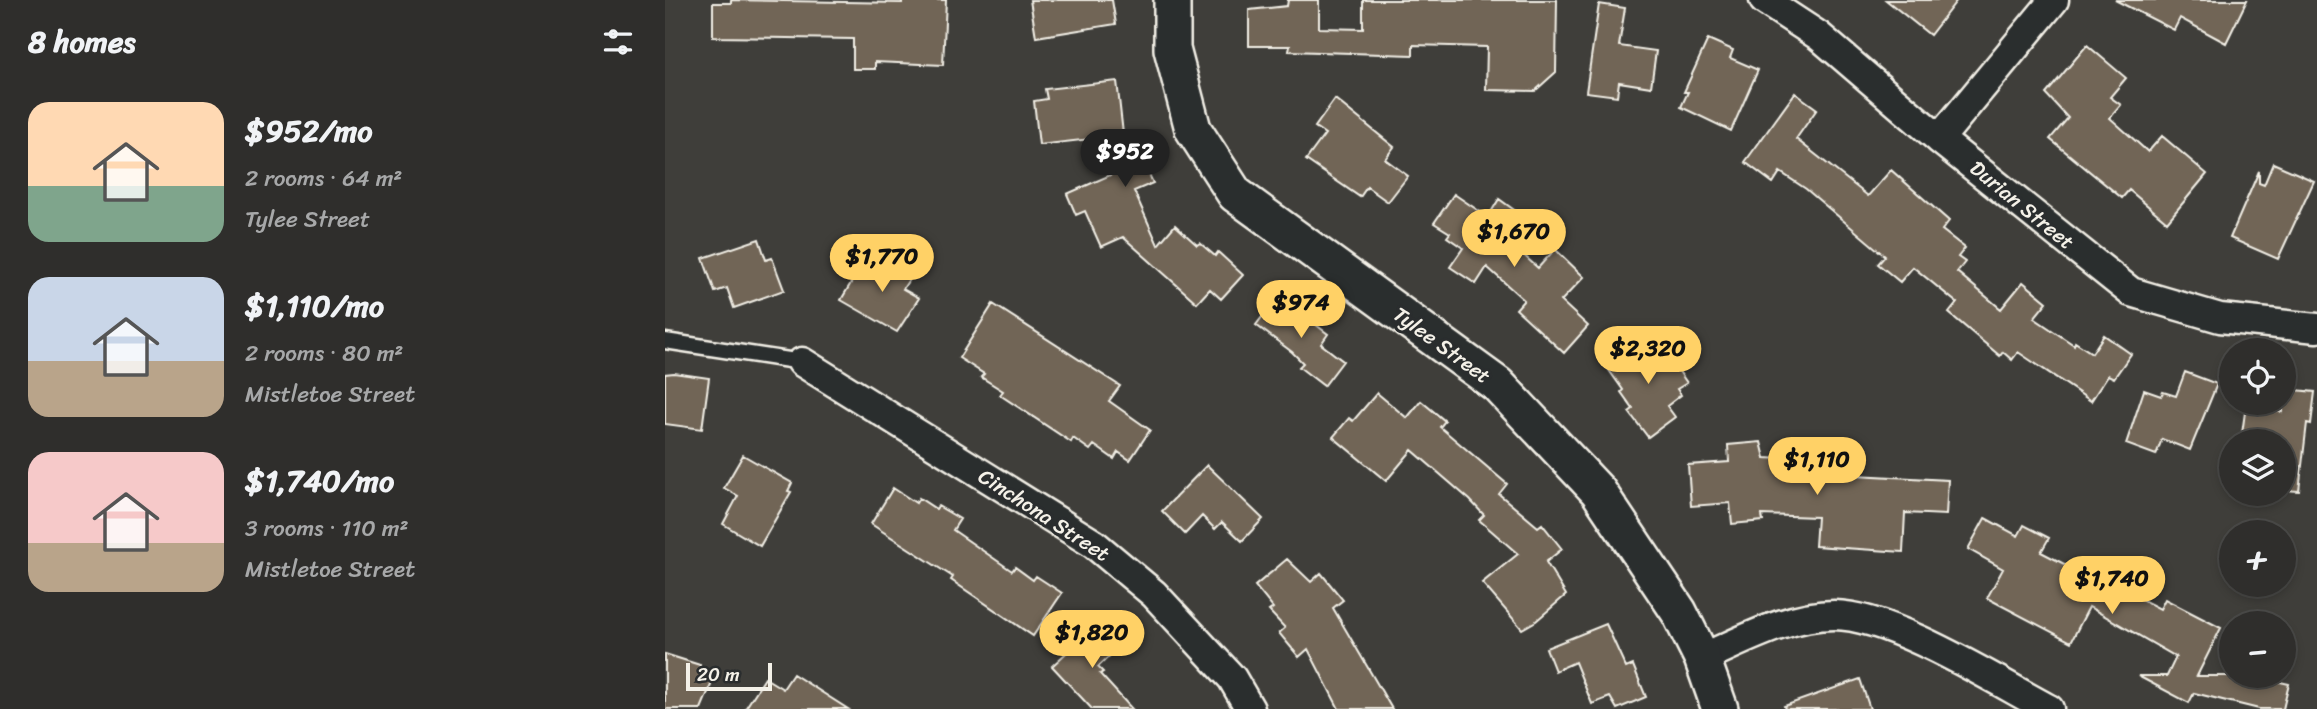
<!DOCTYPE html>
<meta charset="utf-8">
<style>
:root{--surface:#2f2e2c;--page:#373634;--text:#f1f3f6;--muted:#a7a8a9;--line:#4a4a48;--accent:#ffd166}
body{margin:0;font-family:Sriracha,sans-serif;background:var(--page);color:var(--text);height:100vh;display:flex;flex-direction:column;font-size:26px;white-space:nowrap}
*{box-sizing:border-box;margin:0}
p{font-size:23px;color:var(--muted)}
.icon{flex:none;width:38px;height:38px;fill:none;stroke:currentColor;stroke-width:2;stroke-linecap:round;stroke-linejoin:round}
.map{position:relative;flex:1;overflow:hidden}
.panel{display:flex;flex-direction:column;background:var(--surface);width:665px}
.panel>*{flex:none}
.fabs{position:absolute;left:1554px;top:338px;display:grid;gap:14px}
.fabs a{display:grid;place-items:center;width:77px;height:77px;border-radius:50%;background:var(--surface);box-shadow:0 4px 10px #0003,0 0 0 2px var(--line);font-size:35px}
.scale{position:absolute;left:21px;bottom:18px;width:86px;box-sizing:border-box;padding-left:7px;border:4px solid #f4f1e8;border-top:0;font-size:19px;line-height:24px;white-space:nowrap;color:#f4f1e8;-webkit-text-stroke:5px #2a2d2e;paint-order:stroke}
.price{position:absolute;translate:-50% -60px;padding:0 16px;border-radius:24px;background:var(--accent);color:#111;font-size:23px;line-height:46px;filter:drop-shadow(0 2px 4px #0008)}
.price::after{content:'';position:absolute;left:50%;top:42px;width:21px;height:16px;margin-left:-10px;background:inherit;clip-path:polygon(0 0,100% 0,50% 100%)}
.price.on{background:#222;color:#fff}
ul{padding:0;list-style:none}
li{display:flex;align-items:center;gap:21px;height:175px;padding:0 28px}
li span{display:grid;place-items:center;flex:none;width:196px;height:140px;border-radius:21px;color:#555}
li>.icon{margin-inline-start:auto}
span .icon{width:84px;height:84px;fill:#fffc;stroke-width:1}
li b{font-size:30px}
h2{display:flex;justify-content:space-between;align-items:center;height:84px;padding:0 28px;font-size:30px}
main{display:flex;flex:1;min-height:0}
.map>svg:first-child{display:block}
.building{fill:#716557;stroke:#f4f1e8;stroke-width:2}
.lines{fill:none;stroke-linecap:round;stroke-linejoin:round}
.service-casing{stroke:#f4f1e8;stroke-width:19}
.minor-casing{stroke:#f4f1e8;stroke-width:33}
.tertiary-casing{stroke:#f4f1e8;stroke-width:40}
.service{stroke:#2a2d2e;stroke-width:14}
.minor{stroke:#2a2d2e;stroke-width:28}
.tertiary{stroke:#2a2d2e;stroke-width:35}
.labels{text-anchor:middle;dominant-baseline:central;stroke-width:6;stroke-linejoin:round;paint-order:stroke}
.street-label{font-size:21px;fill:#f4f1e8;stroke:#2a2d2e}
</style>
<main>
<section class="panel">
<h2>8 homes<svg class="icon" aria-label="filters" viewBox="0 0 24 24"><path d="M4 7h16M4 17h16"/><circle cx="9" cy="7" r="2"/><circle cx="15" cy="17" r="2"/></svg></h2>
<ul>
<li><span style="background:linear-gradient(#ffd9b3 60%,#7fa58c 0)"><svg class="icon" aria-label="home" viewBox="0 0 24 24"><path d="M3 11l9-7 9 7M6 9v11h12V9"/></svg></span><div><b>$952/mo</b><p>2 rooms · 64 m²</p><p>Tylee Street</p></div></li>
<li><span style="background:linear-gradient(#c9d6e8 60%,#b9a48a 0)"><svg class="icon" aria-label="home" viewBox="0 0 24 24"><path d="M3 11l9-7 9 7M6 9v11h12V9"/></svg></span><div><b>$1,110/mo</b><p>2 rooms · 80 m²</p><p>Mistletoe Street</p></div></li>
<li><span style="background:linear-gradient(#f6c9c9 65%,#b9a48a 0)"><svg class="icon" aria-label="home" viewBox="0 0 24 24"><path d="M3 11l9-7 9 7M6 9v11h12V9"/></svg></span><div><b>$1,740/mo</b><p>3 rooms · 110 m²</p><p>Mistletoe Street</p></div></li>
</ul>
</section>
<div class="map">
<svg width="1652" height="709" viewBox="0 0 1652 709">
<rect width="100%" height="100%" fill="#3f3e3a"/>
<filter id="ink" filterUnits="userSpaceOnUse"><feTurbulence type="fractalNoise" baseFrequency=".0143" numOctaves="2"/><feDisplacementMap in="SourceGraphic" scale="14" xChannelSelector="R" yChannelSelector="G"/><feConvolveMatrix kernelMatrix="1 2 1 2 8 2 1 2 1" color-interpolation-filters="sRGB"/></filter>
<g filter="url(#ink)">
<!-- building -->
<path class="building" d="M 66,0 L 237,3 L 237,0 L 281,0 L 278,65 L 210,62 L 210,69 L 188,69 L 188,39 L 48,37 L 48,3 L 66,3 Z
M 365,0 L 447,0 L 451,24 L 371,37 Z
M 623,0 L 654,0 L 654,28 L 698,29 L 698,0 L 892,0 L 891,72 L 870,91 L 821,90 L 822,47 L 748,45 L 748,55 L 624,51 L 625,46 L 584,46 L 584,10 L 622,6 Z
M 1221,0 L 1292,0 L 1265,35 Z
M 1450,0 L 1582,0 L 1561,43 L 1515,18 L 1509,30 Z
M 934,4 L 960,8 L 954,46 L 991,51 L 986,87 L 954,82 L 952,96 L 921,92 Z
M 1043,39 L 1068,50 L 1065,58 L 1093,70 L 1066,131 L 1016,107 L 1023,92 L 1019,92 Z
M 1422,45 L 1461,78 L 1445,97 L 1456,105 L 1445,118 L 1483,152 L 1497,136 L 1542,174 L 1502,222 L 1464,190 L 1457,198 L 1385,139 L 1403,118 L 1381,94 Z
M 452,81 L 461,160 L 475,154 L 488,183 L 469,191 L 493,245 L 510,225 L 532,245 L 535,243 L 550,256 L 553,252 L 578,275 L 556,299 L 545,289 L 532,303 L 458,237 L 436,247 L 420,211 L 411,215 L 402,194 L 450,173 L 434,138 L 374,145 L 369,101 L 382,99 L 380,89 Z
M 1130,93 L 1152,109 L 1131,139 L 1203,196 L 1226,170 L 1284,221 L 1277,230 L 1300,248 L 1293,257 L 1300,262 L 1292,272 L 1336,309 L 1358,282 L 1382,302 L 1369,318 L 1409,345 L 1410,342 L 1427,353 L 1439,335 L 1466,354 L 1449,378 L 1443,375 L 1426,401 L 1353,352 L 1347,360 L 1338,352 L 1335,356 L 1284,313 L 1292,303 L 1248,267 L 1235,282 L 1213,264 L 1220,256 L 1141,189 L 1115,172 L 1108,183 L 1080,162 Z
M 670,99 L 729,147 L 720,159 L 743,176 L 723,202 L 702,187 L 695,197 L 641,160 L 660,134 L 650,127 Z
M 1608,163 L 1649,181 L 1613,259 L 1565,238 L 1594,171 L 1594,183 L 1599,185 Z
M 789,194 L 823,217 L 834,199 L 852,212 L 836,235 L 873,268 L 890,249 L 919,277 L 896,301 L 923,326 L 899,353 L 851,309 L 859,300 L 822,267 L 811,284 L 785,267 L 798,248 L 782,237 L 785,233 L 769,223 Z
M 94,239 L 101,260 L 107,258 L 119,290 L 69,308 L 62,288 L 50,292 L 38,258 Z
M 218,259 L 246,276 L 238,289 L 254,298 L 232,332 L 176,300 L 199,261 L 212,269 Z
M 613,296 L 663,334 L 656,344 L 678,361 L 659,386 L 634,367 L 638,363 L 627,352 L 591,325 Z
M 328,304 L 455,386 L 444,401 L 485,430 L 465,460 L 453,452 L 449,459 L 429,445 L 425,450 L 408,438 L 406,442 L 335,395 L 338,391 L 316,377 L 319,374 L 294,358 Z
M 976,341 L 991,362 L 1002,354 L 1022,383 L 1012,389 L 1016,395 L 1002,406 L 1010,417 L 983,437 L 964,412 L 968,409 L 956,392 L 958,390 L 941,366 Z
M 1520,372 L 1552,384 L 1525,450 L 1497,439 L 1491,455 L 1461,444 L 1479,390 L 1496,396 L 1498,392 L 1511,396 Z
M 9,373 L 44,378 L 37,429 L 0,424 L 0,374 Z
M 1620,389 L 1650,392 L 1646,424 L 1642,423 L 1634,491 L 1619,490 L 1619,441 L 1576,441 L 1580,412 L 1597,414 L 1597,409 L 1617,412 Z
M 712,393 L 742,418 L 756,401 L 780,421 L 775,427 L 842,484 L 834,494 L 873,527 L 877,524 L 897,549 L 881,562 L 901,595 L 871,621 L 857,629 L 817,583 L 853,554 L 814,520 L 819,515 L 805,500 L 747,450 L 721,481 L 668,437 L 684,418 L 688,421 Z
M 1096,442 L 1100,458 L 1190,463 L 1191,475 L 1283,480 L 1281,515 L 1240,513 L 1238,552 L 1150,546 L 1152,517 L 1097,515 L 1098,521 L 1067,524 L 1065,503 L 1026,506 L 1023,465 L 1064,462 L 1063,445 Z
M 78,455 L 127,483 L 123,491 L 126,492 L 95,546 L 58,524 L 73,496 L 59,488 Z
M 542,465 L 598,519 L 577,541 L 557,522 L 550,529 L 537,516 L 520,534 L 497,511 Z
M 228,488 L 251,503 L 254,498 L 271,509 L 273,506 L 295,519 L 288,530 L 347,571 L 350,567 L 368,580 L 371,576 L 397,593 L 368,636 L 286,580 L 288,577 L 206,524 Z
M 1320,518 L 1353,536 L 1359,525 L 1384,538 L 1376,552 L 1430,580 L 1432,576 L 1495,609 L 1500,599 L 1556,628 L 1532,676 L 1603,676 L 1602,679 L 1624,684 L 1618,709 L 1594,709 L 1529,693 L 1524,703 L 1473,676 L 1502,676 L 1511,657 L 1424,607 L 1406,642 L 1322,598 L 1338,569 L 1303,549 Z
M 622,559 L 646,582 L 656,573 L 678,600 L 668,608 L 727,709 L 674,709 L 643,649 L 634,657 L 614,633 L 620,628 L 604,611 L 608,608 L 590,586 Z
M 435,622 L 456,645 L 433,667 L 438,672 L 435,674 L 467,709 L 427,709 L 387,666 Z
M 941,624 L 961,668 L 968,665 L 981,697 L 952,709 L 945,697 L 927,704 L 910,662 L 890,671 L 881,648 Z
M 0,654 L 35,665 L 35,672 L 49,678 L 36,709 L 0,709 Z
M 128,674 L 183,709 L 80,709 L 100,678 L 118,689 Z
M 1195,679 L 1205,709 L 1120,709 L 1119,706 Z"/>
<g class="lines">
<!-- service casing -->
<g class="service-casing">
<path id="service" d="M 0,341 L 137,362"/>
</g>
<!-- minor casing -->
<g class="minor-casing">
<path id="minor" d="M 1099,0 L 1154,36 L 1274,139 L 1466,292 L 1555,318 L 1652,328
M 1274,139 L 1389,0
M 137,362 L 429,544 L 489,594 L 567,678 L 585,709
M 1037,658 C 1079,640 1123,615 1169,615 C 1226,615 1331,681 1384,709"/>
</g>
<!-- tertiary casing -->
<g class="tertiary-casing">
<path id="tertiary" d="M 507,0 L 507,49 L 528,129 L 570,194 L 833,385 L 933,491 L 1014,612 L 1037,658 L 1055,709"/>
</g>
<!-- service -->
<use href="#service" class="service"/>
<!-- minor -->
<use href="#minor" class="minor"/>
<!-- tertiary -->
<use href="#tertiary" class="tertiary"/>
</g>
</g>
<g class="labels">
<!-- street labels -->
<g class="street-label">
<text transform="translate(1357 205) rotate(39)">Durian Street</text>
<text transform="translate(777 345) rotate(36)">Tylee Street</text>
<text transform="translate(379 515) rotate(33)">Cinchona Street</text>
</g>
</g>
</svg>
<div class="fabs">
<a><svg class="icon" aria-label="locate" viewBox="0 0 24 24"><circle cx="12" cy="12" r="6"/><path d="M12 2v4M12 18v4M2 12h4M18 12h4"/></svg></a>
<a><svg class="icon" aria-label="layers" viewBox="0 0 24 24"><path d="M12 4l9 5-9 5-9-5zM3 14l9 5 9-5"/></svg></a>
<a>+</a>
<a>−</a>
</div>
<div class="scale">20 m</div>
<b class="price on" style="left:460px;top:189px">$952</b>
<b class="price" style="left:849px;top:269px">$1,670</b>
<b class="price" style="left:217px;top:294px">$1,770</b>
<b class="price" style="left:636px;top:340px">$974</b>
<b class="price" style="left:983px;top:386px">$2,320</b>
<b class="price" style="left:1152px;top:497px">$1,110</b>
<b class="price" style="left:1447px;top:616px">$1,740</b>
<b class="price" style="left:427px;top:670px">$1,820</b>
</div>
</main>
